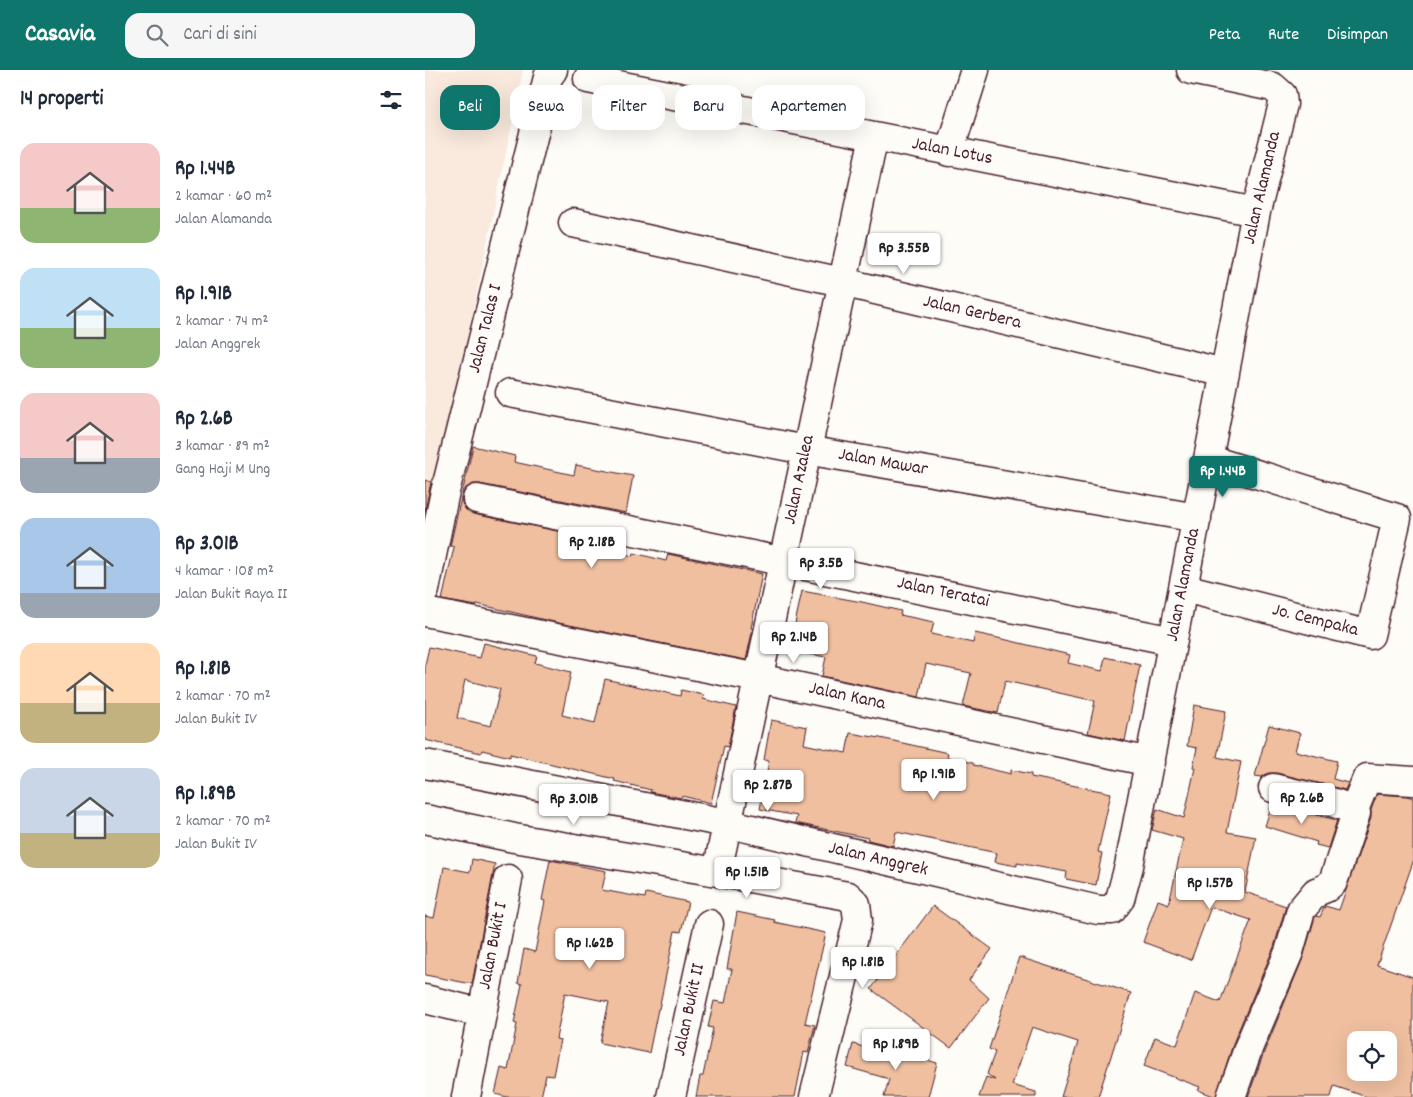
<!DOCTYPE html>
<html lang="id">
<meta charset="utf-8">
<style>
:root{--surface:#fff;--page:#f6f6f7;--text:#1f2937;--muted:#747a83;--accent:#0f766e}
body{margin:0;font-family:Dekko,sans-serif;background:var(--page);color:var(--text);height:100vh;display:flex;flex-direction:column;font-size:19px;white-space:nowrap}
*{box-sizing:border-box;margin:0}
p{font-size:16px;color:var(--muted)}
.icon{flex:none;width:28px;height:28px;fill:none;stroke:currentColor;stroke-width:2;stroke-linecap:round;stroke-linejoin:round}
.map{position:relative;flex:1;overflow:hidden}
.panel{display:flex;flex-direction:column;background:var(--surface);width:425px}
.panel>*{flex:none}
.banner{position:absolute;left:15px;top:15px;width:475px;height:45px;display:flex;gap:10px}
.fabs{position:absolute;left:922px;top:961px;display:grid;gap:10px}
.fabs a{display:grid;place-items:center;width:50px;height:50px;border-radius:10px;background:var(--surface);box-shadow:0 5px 20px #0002;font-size:25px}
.price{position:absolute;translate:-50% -42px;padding:0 11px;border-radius:5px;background:#fff;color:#222;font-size:16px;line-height:32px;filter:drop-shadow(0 1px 2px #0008)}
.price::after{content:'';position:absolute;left:50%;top:30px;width:15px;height:11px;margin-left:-8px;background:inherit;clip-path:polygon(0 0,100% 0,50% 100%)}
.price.on{background:var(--accent);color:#fff}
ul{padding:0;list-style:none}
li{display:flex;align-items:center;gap:15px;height:125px;padding:0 20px}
li span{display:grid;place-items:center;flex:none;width:140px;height:100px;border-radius:15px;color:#555}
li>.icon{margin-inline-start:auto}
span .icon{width:60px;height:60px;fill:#fffc;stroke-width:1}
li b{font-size:21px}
h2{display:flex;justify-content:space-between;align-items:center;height:60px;padding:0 20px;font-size:21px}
.tag{padding:0 18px;border-radius:15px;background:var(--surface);box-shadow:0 5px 20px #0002;font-size:18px;line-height:45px}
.tag.on{background:var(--accent);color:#fff}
header{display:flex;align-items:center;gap:30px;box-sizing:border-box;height:70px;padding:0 25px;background:var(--accent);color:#fff}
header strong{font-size:24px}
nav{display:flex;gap:28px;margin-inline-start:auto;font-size:18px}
.search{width:350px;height:45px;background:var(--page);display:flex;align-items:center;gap:12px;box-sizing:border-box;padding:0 18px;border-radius:15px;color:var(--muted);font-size:19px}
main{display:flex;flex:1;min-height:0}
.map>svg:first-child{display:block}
.built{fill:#f9eadd}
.building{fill:#efbfa0;stroke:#4a1f2b;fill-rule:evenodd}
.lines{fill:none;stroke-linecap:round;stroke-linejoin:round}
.minor-casing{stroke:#4a1f2b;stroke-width:31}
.minor{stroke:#fdfcf7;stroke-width:28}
.labels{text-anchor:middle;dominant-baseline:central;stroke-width:4;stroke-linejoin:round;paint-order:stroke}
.street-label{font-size:19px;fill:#4a1f2b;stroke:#fdfcf7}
</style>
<header>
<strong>Casavia</strong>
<div class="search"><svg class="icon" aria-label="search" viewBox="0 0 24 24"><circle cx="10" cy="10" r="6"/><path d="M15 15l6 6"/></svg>Cari di sini</div>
<nav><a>Peta</a><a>Rute</a><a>Disimpan</a></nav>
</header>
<main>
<section class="panel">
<h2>14 properti<svg class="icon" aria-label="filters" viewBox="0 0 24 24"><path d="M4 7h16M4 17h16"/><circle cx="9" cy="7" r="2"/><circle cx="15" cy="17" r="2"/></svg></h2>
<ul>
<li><span style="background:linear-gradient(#f6c9c9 65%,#8fb573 0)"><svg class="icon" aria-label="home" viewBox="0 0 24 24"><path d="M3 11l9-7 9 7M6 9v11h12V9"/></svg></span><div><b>Rp 1.44B</b><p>2 kamar · 60 m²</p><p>Jalan Alamanda</p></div></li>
<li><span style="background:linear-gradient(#bfe0f5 60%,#8fb573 0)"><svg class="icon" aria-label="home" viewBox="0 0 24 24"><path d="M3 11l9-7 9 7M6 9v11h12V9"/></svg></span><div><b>Rp 1.91B</b><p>2 kamar · 74 m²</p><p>Jalan Anggrek</p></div></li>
<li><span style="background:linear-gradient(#f6c9c9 65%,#9aa5b1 0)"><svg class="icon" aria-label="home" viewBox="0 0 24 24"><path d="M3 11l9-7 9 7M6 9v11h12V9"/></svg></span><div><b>Rp 2.6B</b><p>3 kamar · 89 m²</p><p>Gang Haji M Ung</p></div></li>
<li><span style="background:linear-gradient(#a9c7e8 75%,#9aa5b1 0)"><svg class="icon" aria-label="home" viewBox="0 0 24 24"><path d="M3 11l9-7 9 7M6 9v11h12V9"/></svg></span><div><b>Rp 3.01B</b><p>4 kamar · 108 m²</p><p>Jalan Bukit Raya II</p></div></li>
<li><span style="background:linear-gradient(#ffd9b3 60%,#c2b280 0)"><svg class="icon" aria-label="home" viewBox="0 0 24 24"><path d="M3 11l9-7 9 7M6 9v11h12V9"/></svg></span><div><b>Rp 1.81B</b><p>2 kamar · 70 m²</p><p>Jalan Bukit IV</p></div></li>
<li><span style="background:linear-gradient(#c9d6e8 65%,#c2b280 0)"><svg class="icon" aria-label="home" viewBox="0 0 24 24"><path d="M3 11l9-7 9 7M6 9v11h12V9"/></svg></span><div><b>Rp 1.89B</b><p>2 kamar · 70 m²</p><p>Jalan Bukit IV</p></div></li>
</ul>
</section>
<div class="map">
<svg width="988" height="1027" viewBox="0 0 988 1027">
<rect width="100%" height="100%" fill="#fdfcf7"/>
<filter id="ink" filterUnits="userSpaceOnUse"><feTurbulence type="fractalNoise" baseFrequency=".02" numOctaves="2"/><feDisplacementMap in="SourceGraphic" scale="10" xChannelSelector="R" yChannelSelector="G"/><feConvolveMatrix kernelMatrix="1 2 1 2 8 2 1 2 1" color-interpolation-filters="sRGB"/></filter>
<g filter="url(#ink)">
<!-- built -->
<path class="built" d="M 0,0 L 98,0 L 0,473 Z"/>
<!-- building -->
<path class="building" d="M 48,376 L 90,386 L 89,392 L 149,405 L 151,395 L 208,406 L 201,443 L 55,414 L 48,414 L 41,418 L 37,426 L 37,433 L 41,440 L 48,444 L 137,462 L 136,469 L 208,486 L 209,483 L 241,491 L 243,484 L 337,504 L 326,558 L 328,558 L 321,590 L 129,552 L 52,534 L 52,536 L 17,530 L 29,477 L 25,476 Z
M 0,410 L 6,412 L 0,441 Z
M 377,521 L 437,532 L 476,541 L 475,545 L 509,552 L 506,564 L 548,573 L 550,563 L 582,570 L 645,585 L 643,593 L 677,601 L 680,587 L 715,595 L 700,671 L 663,663 L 670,631 L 580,611 L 573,643 L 538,636 L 546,603 L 501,594 L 494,627 L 397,606 L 401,587 L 362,580 L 365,562 L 368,563 Z
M 59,573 L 112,586 L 110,593 L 146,602 L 137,645 L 170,653 L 180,609 L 255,626 L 256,620 L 279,625 L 278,629 L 311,637 L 303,677 L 299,676 L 286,733 L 257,726 L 256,728 L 225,722 L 226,720 L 189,711 L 190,709 L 85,684 L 85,687 L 57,680 L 56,683 L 0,670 L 0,595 L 4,577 L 55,588 ZM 40,610 L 75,619 L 66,656 L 32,648 Z
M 769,635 L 801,641 L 792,687 L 816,692 L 802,762 L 831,767 L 820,822 L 861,836 L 849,877 L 809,971 L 791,1027 L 773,1020 L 775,1017 L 719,996 L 730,967 L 752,975 L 770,923 L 795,932 L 826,850 L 786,837 L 766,890 L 718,872 L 733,830 L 744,834 L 758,769 L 727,760 L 732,739 L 759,748 L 770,698 L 768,697 L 772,678 L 762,676 Z
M 346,650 L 382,657 L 379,674 L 421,683 L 425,663 L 455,668 L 523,683 L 522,687 L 548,693 L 548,695 L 586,704 L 586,700 L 606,704 L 606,707 L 686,723 L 673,782 L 677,783 L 671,815 L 641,809 L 642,802 L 592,793 L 592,796 L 570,792 L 572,783 L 471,762 L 468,776 L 443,770 L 443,768 L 370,753 L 372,746 L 335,739 L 344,691 L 339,690 Z
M 844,655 L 875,663 L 870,681 L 912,691 L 908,709 L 923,713 L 920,720 L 852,703 L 843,703 L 837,707 L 830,706 Z
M 952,724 L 982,726 L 988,728 L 988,792 L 952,895 L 988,907 L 988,1027 L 942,1027 L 909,1016 L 906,1027 L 823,1027 L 839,982 L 878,888 L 890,847 L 891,846 L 895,847 L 900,836 L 914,840 L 946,748 L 946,740 ZM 931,970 L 964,970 L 964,1002 L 931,1002 Z
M 847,734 L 912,750 L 903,778 L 891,775 L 892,772 L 840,756 Z
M 47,789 L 70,794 L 47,914 L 0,905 L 0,846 L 9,848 L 19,797 L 45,802 Z
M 125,790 L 181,801 L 177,820 L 220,828 L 221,823 L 263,832 L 256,862 L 250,861 L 234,939 L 233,939 L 224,983 L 175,973 L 184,932 L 140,923 L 131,969 L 135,970 L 128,1006 L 121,1005 L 116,1027 L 82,1027 L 70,1024 L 76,998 L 83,1000 L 92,954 L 89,953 L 97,914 L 93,913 L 99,879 L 110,882 L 120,831 L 117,830 Z
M 508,836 L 567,879 L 544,910 L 564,928 L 526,978 L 446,919 Z
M 312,842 L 350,850 L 349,852 L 401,863 L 380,953 L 390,955 L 383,983 L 379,982 L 370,1027 L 271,1027 L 275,1006 L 278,1006 L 288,958 L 283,957 L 289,931 L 300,933 L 307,899 L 302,899 Z
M 594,887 L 706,923 L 673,1027 L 636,1027 L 653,972 L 607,957 L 587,1015 L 611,1022 L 611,1027 L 554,1027 L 561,1007 L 570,1010 L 562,1004 L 570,982 L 564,979 Z
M 428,974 L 478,988 L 479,983 L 512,993 L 503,1027 L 459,1027 L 464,1009 L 422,997 Z"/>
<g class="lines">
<!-- minor casing -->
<g class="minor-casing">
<path id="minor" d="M 163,9 L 831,142
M 524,82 L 550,0
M 148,153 L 417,212 L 800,303
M 85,323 L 381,380 L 772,448
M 52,429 L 748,571
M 759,518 L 945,565 L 972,448 L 783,389
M 0,520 L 19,426 L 123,7 L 128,0
M 0,542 L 333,608 L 725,692
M 0,694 L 301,753 L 673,840 L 687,840 L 695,829 L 704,796 L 831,142 L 858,34 L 857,25 L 848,17 L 766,0
M 929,740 L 942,708 L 988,711
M 0,749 L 89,768 L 292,802
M 0,929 L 56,943
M 41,1027 L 83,809
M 246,1027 L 284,854
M 389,1027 L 433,850 L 431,834 L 423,826 L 292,802 L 449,66
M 806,1027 L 824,976 L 864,882 L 876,840 L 891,822 L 901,818 L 908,812 L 931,743 C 924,733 862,722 848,718"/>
</g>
<!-- minor -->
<use href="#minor" class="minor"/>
</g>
</g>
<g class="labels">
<!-- street labels -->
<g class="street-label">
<text transform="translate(527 82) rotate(11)">Jalan Lotus</text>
<text transform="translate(838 118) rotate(-77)">Jalan Alamanda</text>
<text transform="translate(547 243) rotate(13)">Jalan Gerbera</text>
<text transform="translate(61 259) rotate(-76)">Jalan Talas I</text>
<text transform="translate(458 393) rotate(10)">Jalan Mawar</text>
<text transform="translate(375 410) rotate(-78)">Jalan Azalea</text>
<text transform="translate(759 515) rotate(-79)">Jalan Alamanda</text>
<text transform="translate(518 523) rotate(12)">Jalan Teratai</text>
<text transform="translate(890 551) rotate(14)">Jo. Cempaka</text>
<text transform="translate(422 627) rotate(12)">Jalan Kana</text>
<text transform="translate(453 790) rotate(13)">Jalan Anggrek</text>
<text transform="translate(69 876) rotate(-79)">Jalan Bukit I</text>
<text transform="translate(265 940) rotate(-78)">Jalan Bukit II</text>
</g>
</g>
</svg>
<div class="fabs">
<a><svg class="icon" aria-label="locate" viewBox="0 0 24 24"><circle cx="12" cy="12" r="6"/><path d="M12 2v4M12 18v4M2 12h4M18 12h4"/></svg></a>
</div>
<b class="price" style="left:479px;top:205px">Rp 3.55B</b>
<b class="price on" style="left:798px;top:428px">Rp 1.44B</b>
<b class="price" style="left:167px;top:499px">Rp 2.18B</b>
<b class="price" style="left:396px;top:520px">Rp 3.5B</b>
<b class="price" style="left:369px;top:594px">Rp 2.14B</b>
<b class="price" style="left:509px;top:731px">Rp 1.91B</b>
<b class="price" style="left:343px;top:742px">Rp 2.87B</b>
<b class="price" style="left:877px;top:755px">Rp 2.6B</b>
<b class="price" style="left:149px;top:756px">Rp 3.01B</b>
<b class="price" style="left:322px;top:829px">Rp 1.51B</b>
<b class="price" style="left:785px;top:840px">Rp 1.57B</b>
<b class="price" style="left:165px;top:900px">Rp 1.62B</b>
<b class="price" style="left:438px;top:919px">Rp 1.81B</b>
<b class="price" style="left:471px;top:1001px">Rp 1.89B</b>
<div class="banner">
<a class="tag on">Beli</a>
<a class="tag">Sewa</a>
<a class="tag">Filter</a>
<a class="tag">Baru</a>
<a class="tag">Apartemen</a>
</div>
</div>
</main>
